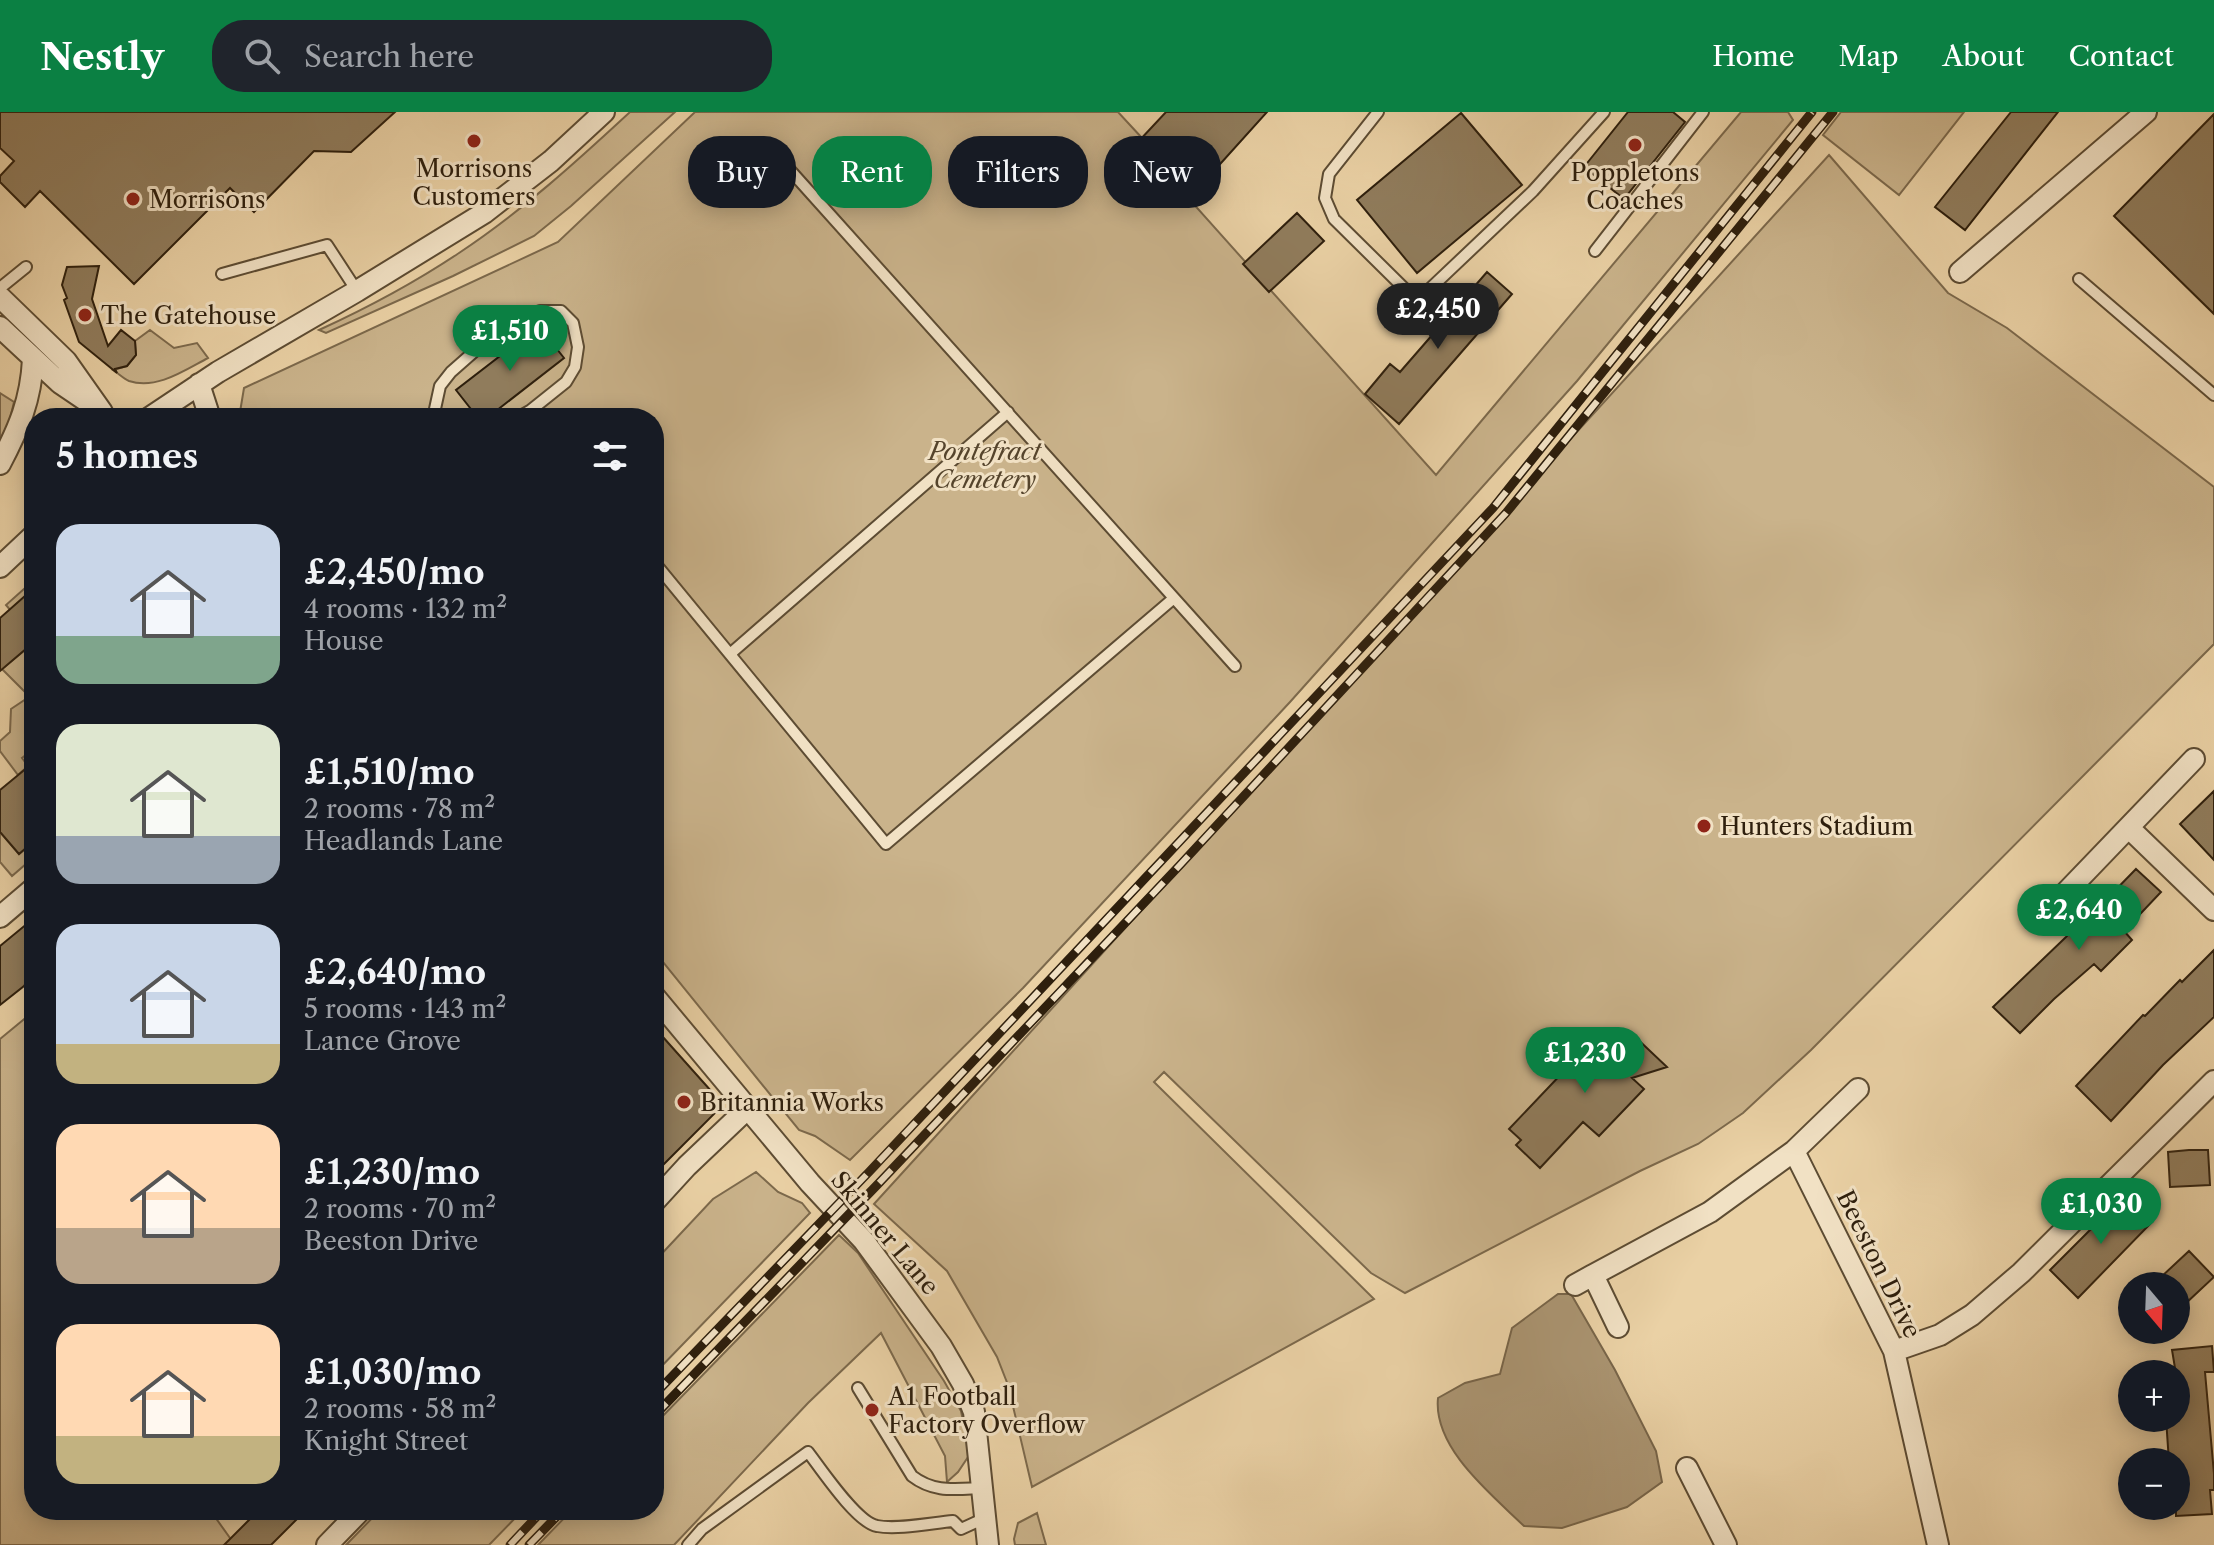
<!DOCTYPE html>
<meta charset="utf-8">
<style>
:root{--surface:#171b24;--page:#20242c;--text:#f1f3f6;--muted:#9ea1a6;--accent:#0b8043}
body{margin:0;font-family:"Libre Caslon Text",serif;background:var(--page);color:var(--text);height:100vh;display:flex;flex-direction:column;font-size:30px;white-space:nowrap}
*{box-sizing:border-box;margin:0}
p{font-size:26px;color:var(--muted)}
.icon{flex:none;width:44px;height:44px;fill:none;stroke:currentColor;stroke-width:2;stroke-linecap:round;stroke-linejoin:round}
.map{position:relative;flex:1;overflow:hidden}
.side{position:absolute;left:24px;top:296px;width:640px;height:1112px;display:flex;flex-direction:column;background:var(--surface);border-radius:32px;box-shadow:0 4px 20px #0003}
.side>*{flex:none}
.hud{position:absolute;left:688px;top:24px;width:760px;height:72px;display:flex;gap:16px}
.needle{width:52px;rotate:161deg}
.buttons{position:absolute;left:2118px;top:1160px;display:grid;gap:16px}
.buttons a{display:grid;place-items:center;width:72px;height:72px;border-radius:50%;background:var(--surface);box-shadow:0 4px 20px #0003;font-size:40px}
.price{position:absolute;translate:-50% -68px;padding:0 18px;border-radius:28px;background:var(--accent);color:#fff;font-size:26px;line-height:52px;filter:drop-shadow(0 2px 4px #0008)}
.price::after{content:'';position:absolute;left:50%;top:48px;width:24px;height:18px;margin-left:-12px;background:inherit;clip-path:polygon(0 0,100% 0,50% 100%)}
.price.current{background:#222;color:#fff}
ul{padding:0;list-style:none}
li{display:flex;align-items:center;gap:24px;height:200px;padding:0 32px}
li span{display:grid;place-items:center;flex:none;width:224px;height:160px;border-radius:24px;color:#555}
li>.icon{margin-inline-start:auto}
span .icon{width:96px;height:96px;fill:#fffc;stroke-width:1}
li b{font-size:34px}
h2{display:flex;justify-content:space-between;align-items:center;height:96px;padding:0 32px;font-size:34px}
.pill{padding:0 28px;border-radius:32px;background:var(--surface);box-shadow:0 4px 20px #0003;font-size:28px;line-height:72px}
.pill.current{background:var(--accent);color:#fff}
header{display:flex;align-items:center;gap:48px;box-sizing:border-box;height:112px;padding:0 40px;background:var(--accent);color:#fff}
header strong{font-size:38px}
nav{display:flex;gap:44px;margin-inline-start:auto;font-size:28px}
.search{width:560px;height:72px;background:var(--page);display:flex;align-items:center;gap:20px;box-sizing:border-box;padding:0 28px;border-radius:32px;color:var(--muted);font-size:30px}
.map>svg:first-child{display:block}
.green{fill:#cab38b;stroke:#7c694c;stroke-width:2}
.water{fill:#aa9471;stroke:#786549;stroke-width:2}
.building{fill:#907c5c;stroke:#2e1f0d;stroke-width:2}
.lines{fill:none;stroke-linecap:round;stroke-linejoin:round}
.service-casing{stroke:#5d4c33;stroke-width:14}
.minor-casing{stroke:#5d4c33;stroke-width:24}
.service{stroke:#f1e1c4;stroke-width:10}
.minor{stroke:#f1e1c4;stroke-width:20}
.rail-casing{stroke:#2e1f0d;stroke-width:9}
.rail{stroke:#f1e1c4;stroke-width:6;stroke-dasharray:18;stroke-linecap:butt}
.poi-dot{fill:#8f2418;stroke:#f1e1c4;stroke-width:3}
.labels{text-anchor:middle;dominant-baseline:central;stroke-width:6;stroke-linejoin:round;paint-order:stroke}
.poi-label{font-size:24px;fill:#2e1f0d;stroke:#f1e1c4;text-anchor:start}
.park-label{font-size:24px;font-style:italic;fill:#55442c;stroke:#f1e1c4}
.street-label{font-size:24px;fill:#2e1f0d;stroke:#f1e1c4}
</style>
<header>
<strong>Nestly</strong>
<div class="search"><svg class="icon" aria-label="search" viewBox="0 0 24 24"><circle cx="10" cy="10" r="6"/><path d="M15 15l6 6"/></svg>Search here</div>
<nav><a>Home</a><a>Map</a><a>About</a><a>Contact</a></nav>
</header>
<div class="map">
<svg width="2214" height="1433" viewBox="0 0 2214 1433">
<rect width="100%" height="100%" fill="#ead1a5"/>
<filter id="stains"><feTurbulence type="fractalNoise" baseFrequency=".0025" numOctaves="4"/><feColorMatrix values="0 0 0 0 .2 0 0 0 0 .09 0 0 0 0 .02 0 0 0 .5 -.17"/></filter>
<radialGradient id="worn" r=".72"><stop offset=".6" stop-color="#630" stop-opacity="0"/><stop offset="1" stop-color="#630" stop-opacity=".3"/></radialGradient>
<!-- green -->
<path class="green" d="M 630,0 L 675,0 L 571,94 L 534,124 L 453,164 L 326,221 L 319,218 C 365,197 417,169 459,141 C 521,100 576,50 630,0 Z
M 695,0 L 1118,0 L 1142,26 L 1139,31 L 1436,363 L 1741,0 L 1788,0 L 1793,8 L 1577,269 L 1290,590 L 1023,876 L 850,1048 L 815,1024 L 799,1018 L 654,839 L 654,306 L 239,306 L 244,276 L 558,130 Z
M 1841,0 L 1964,0 L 1899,83 L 1823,23 Z
M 1829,43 L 1948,181 L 2007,216 L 2214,375 L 2214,532 L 1811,938 L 1743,1001 L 1698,1032 L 1640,1059 L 1405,1181 L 1371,1161 L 1164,960 L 1154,970 L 1374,1187 L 1032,1375 L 1008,1273 L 997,1245 L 947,1159 L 874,1092 Z
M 150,218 L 174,236 L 197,231 L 208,246 C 185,258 157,278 129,269 C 124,267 118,261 113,258 L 127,254 L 136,243 L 135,229 Z
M 0,281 L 14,290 L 9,311 L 0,328 Z
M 34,468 L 34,582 L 26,581 L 2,557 L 31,533 L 17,516 L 22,512 L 6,493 Z
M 26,587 L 34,587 L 34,640 L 32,638 L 22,646 L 28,654 L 18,663 L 0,639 L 0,629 L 10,620 L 11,597 Z
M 34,719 L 34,745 L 12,764 L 0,750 L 0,720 L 19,742 L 31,732 Z
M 34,899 L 34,1398 L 210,1398 L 235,1433 L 0,1433 L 0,927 Z
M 756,1060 L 778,1080 L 802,1091 L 810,1101 L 654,1262 L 654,1150 L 713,1087 Z
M 839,1123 L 858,1141 L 944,1269 L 961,1299 L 970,1342 L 958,1360 L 947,1370 L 945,1344 L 881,1221 L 808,1291 L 674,1433 L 538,1433 L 572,1398 L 654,1398 L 654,1313 Z
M 380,1398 L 523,1398 L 489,1433 L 346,1433 Z
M 1037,1401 L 1046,1433 L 1015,1433 L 1014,1427 L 1018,1411 Z"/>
<!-- water -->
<path class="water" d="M 1558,1182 L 1571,1182 L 1615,1258 L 1656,1339 L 1662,1370 L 1627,1395 L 1562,1416 L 1524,1414 C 1491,1382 1433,1336 1438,1286 L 1465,1271 L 1500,1262 L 1512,1216 Z"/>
<!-- building -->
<path class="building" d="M 0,0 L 395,0 L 351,40 L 314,39 L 254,100 L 230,76 L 134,172 L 40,79 L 25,95 L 0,70 L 0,64 L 14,49 L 0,36 Z
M 1166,0 L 1267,0 L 1194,81 L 1138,30 Z
M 1628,0 L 1673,0 L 1685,10 L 1624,87 L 1584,55 Z
M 2011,0 L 2058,0 L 1965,118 L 1935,95 Z
M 1461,1 L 1522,73 L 1417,161 L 1357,88 Z
M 2214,2 L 2214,202 L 2114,104 Z
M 1297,101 L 1324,129 L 1269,180 L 1243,152 Z
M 99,154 L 92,187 L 108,234 L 121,218 L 135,229 L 136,243 L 127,254 L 115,257 L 117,261 L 79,230 L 64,188 L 67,186 L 62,173 L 67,155 Z
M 1487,160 L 1512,182 L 1399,312 L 1365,282 L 1390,252 L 1400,260 Z
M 537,212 L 564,246 L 487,306 L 478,306 L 456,278 L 513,234 L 512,232 Z
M 34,476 L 34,530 L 0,559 L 0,506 Z
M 34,650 L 34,729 L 19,742 L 0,720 L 0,678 Z
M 2214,679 L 2214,748 L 2180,712 Z
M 2136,757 L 2161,780 L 2124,819 L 2132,828 L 2101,859 L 2094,852 L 2054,887 L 2020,921 L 1993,895 L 2066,825 L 2096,792 L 2099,795 Z
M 34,806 L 34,859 L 24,874 L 0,893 L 0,834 Z
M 2214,838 L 2214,905 L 2163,953 L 2111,1009 L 2076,974 L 2143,903 L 2145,904 L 2180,868 L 2182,870 Z
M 654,915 L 712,980 L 715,1001 L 654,1062 Z
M 1604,917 L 1621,934 L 1632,922 L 1667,955 L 1632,966 L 1644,977 L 1599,1024 L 1583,1010 L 1540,1056 L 1516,1033 L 1521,1028 L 1509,1017 Z
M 2189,1038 L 2208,1038 L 2210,1073 L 2170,1075 L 2168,1040 Z
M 2125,1083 L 2152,1110 L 2078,1186 L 2050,1158 Z
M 2189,1139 L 2214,1165 L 2185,1192 L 2176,1183 L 2176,1174 L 2167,1174 L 2160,1166 Z
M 2212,1234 L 2214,1260 L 2205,1260 L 2214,1362 L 2214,1378 L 2210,1378 L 2212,1402 L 2176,1404 L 2176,1349 L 2169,1350 L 2166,1306 L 2176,1306 L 2176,1262 L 2172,1238 Z
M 259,1398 L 306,1398 L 271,1433 L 224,1433 Z"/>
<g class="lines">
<!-- service casing -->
<g class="service-casing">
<path id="service" d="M 1378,0 L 1329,62 L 1325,86 L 1334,107 L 1417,189 L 1533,79 L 1604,0
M 789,57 L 1235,554
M 1595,139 L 1703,0
M 222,162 L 327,133 L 357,179
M 2079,167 L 2214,283
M 0,176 L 26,155
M 433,306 L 440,274 L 451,260 L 493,223 L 540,199 L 561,199 L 573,211 L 578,235 L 575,255 L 566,270 L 531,298
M 517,306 L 531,298 L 537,306
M 654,450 L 886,732 L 1174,486
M 730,542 L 1008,300
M 858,1276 L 912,1364 C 934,1381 955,1377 982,1376
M 688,1433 L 702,1417 L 808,1340 C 821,1357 857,1411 877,1414 C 897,1418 932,1411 953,1409 L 961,1417 L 985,1406"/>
</g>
<!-- minor casing -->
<g class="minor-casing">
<path id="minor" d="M 1960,160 L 2146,0
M 0,185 L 66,249 L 102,300
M 0,215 L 60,271 L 91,292
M 199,272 L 210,306
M 149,306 L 218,260 L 357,179 L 484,101 L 551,49 L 604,0
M 0,352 C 19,316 31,288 33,247
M 0,455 L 34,423
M 2129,716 L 2214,798
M 2050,797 L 2194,647
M 0,805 L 34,776
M 654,884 L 810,1071 L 864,1129 L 941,1234 L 963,1272 L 974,1300 L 988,1433
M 1794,1039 L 1894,1239 L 1938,1433
M 654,1090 L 687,1054 L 747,997
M 1575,1173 L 1593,1163
M 1618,1215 L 1593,1163 L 1710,1100 L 1794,1039 L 1858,977
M 1894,1239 L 1940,1223 L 1972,1203 L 2021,1161 L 2214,969
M 1687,1356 L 1726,1433
M 327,1433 L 361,1398"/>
</g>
<!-- service -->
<use href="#service" class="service"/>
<!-- minor -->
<use href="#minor" class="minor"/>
<!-- rail casing -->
<g class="rail-casing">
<path id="rail" d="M 654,1283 L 869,1060 L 1493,396 L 1812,0
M 654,1304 L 879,1071 L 1180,753 L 1506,401 L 1833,0
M 510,1433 L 543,1398
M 529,1433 L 563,1398"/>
</g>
<!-- rail -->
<use href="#rail" class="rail"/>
</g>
<!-- markers -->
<g class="poi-dot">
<circle cx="474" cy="29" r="8"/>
<circle cx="1635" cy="33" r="8"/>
<circle cx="133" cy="87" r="8"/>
<circle cx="85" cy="203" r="8"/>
<circle cx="1704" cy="714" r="8"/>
<circle cx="684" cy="990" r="8"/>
<circle cx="872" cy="1298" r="8"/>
</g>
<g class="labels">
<!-- poi labels -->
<g class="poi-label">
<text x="474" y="56" text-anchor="middle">Morrisons<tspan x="474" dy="28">Customers</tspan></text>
<text x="1635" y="60" text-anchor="middle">Poppletons<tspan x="1635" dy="28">Coaches</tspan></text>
<text x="149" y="87">Morrisons</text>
<text x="101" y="203">The Gatehouse</text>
<text x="1720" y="714">Hunters Stadium</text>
<text x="700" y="990">Britannia Works</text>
<text x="888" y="1284">A1 Football<tspan x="888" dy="28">Factory Overflow</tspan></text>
</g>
<!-- park labels -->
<g class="park-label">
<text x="985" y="339">Pontefract<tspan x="985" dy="28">Cemetery</tspan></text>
</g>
<!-- street labels -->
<g class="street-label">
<text transform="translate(885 1121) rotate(50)">Skinner Lane</text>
<text transform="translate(1879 1152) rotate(64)">Beeston Drive</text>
</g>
</g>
<rect width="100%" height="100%" filter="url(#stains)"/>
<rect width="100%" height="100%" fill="url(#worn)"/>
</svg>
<div class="buttons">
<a><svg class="needle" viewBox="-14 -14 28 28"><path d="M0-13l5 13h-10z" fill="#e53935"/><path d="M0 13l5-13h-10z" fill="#9ea1a6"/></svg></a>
<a>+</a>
<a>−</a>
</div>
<b class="price current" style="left:1438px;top:239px">£2,450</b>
<b class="price" style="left:510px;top:261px">£1,510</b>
<b class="price" style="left:2079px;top:840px">£2,640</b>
<b class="price" style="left:1585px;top:983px">£1,230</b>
<b class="price" style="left:2101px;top:1134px">£1,030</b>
<div class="hud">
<a class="pill">Buy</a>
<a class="pill current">Rent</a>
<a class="pill">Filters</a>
<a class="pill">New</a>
</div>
<section class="side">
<h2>5 homes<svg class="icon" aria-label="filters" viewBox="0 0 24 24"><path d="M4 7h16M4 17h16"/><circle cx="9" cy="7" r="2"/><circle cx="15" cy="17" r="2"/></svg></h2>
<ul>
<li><span style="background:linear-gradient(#c9d6e8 70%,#7fa58c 0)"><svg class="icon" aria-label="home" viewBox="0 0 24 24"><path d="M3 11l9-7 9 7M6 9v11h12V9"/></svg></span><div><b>£2,450/mo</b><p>4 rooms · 132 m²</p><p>House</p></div></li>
<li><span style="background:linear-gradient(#dfe7d0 70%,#9aa5b1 0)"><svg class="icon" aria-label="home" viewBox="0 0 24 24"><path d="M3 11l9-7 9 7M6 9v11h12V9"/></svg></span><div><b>£1,510/mo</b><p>2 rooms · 78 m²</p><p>Headlands Lane</p></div></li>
<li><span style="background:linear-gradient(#c9d6e8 75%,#c2b280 0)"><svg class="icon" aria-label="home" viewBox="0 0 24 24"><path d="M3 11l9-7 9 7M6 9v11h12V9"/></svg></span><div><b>£2,640/mo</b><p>5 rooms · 143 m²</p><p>Lance Grove</p></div></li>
<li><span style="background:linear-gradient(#ffd9b3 65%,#b9a48a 0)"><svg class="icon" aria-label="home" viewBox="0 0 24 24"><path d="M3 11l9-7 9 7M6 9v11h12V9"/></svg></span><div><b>£1,230/mo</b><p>2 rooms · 70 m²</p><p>Beeston Drive</p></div></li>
<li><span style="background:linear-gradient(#ffd9b3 70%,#c2b280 0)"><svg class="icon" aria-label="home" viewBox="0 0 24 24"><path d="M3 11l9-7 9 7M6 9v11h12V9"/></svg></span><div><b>£1,030/mo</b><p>2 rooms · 58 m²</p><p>Knight Street</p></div></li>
</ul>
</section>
</div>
